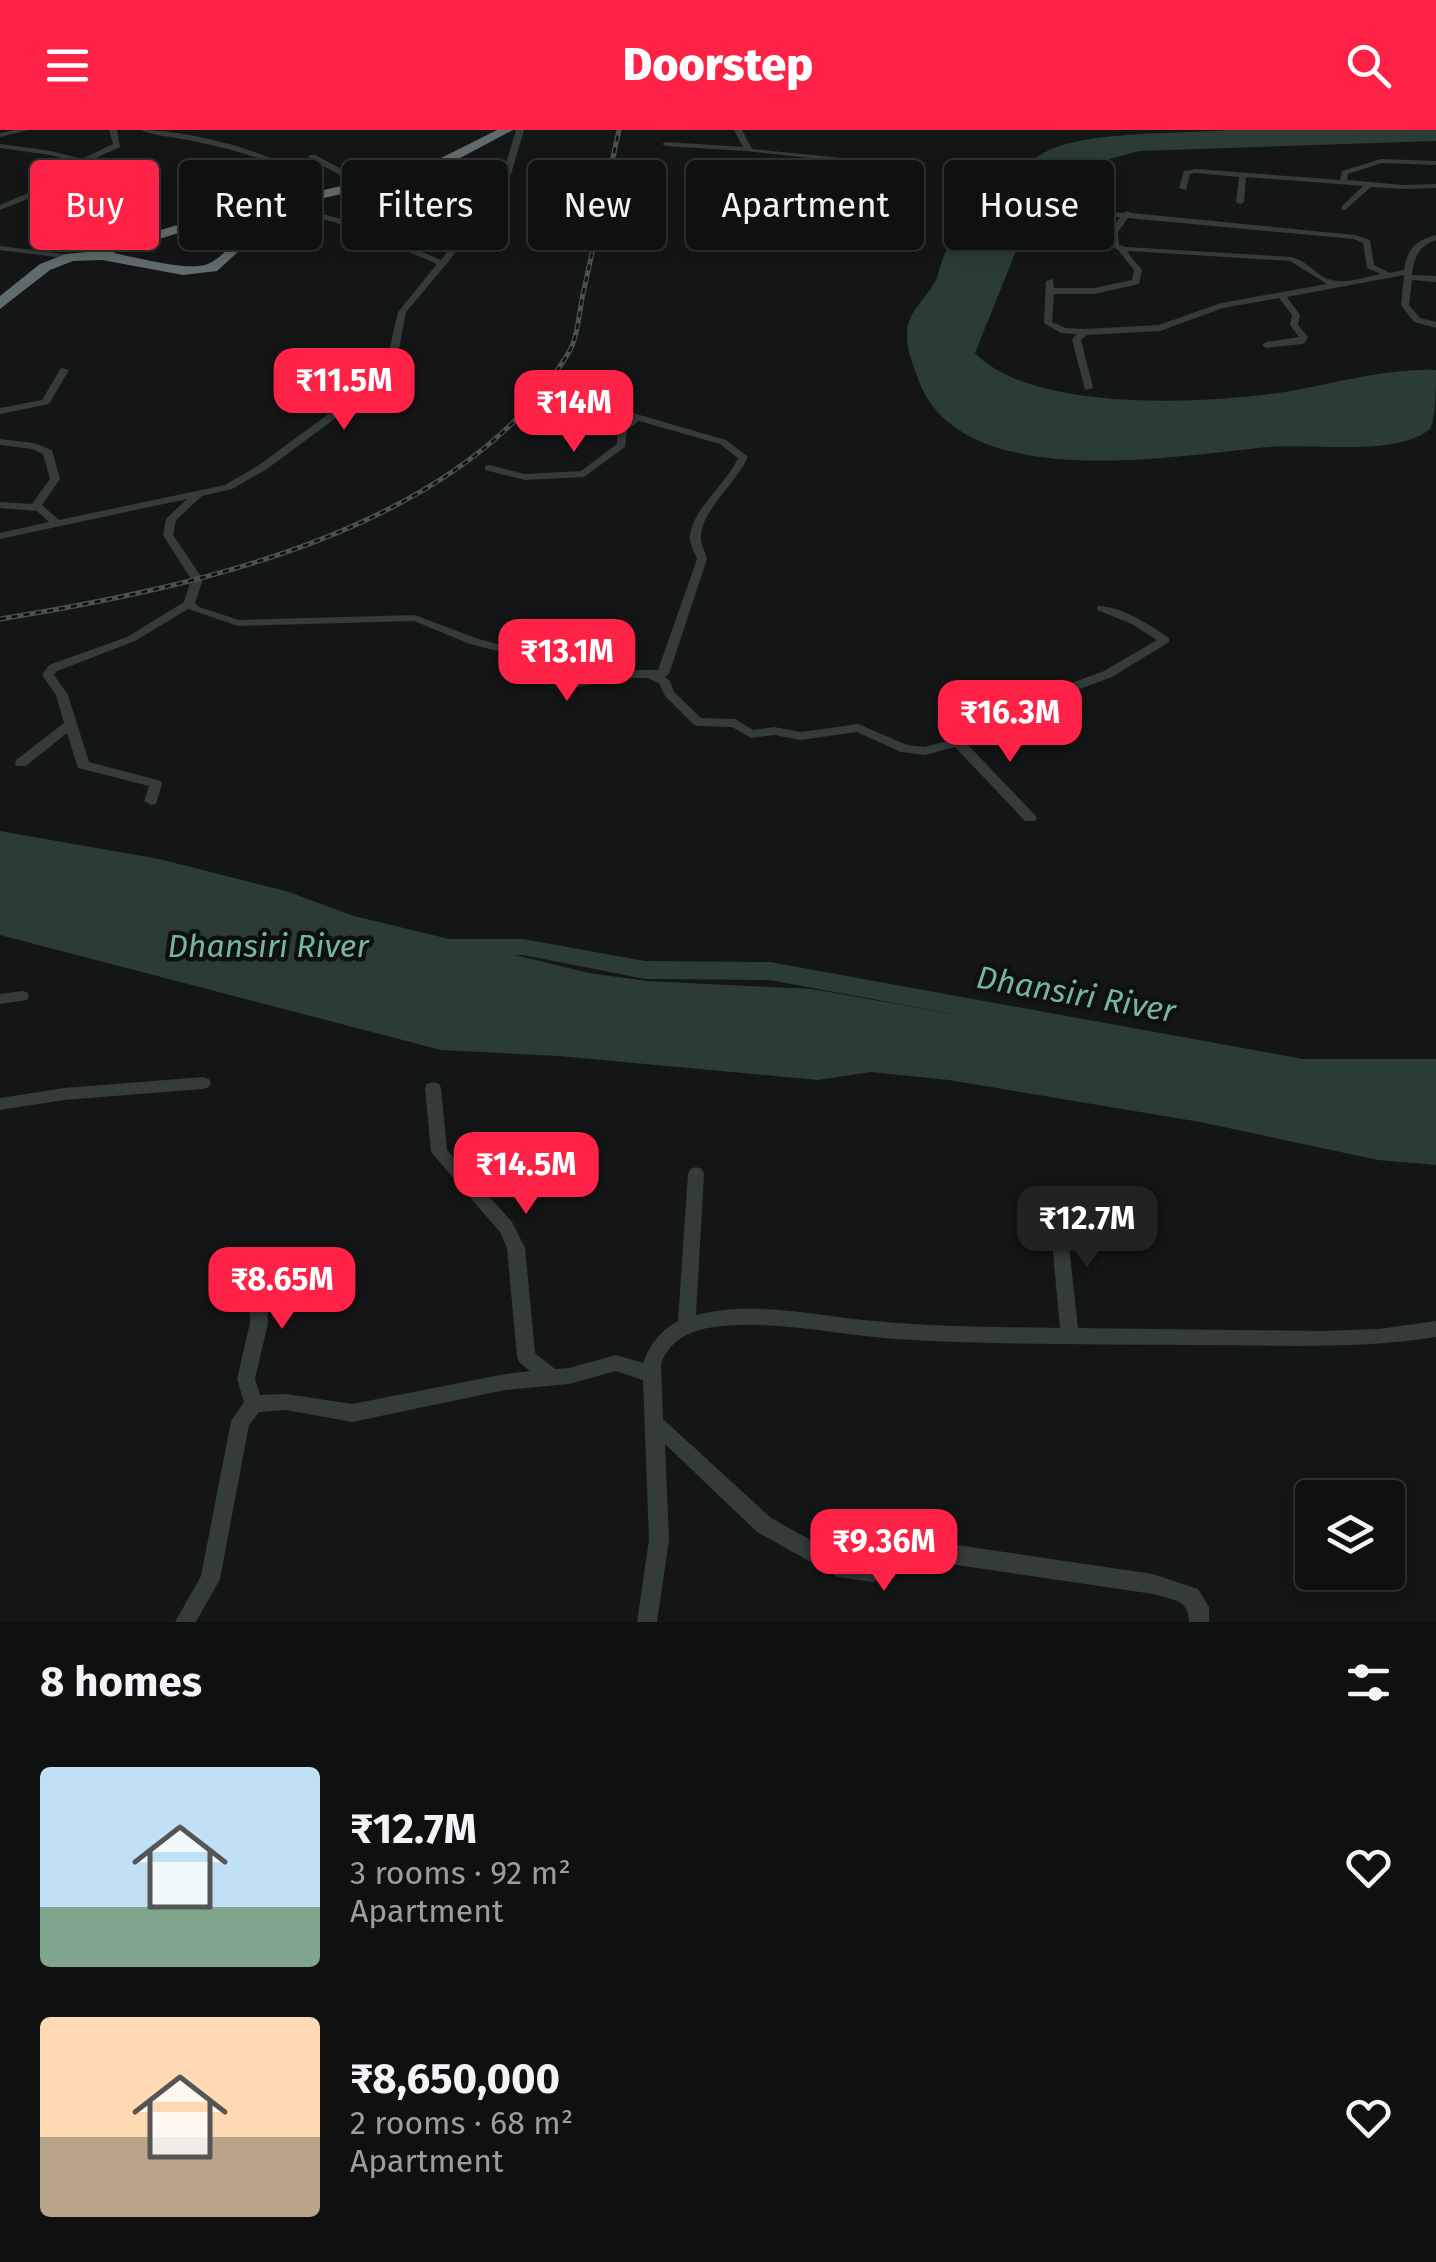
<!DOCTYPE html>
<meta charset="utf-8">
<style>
:root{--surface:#0f1010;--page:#1d1e1e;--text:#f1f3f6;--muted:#9b9d9f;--line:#2f3030;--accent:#ff2247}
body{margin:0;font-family:"Fira Sans",sans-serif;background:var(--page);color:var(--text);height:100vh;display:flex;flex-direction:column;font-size:38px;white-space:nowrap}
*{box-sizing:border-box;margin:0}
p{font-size:32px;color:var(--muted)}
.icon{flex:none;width:55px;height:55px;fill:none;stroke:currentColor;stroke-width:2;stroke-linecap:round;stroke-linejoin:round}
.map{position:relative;height:1492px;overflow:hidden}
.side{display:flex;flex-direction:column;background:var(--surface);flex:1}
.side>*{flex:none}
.guide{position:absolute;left:30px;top:30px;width:1378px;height:90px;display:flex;gap:20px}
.controls{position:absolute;left:1295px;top:1350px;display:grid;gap:20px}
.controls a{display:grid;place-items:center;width:110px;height:110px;border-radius:10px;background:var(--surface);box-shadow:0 5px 15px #0003,0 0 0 2px var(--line);font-size:50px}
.price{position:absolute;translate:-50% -85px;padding:0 22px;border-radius:20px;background:var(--accent);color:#fff;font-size:32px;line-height:65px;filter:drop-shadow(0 2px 5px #0008)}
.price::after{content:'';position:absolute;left:50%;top:60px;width:30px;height:22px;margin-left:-15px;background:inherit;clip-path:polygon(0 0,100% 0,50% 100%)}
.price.current{background:#222;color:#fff}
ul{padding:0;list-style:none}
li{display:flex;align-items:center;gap:30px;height:250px;padding:0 40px}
li span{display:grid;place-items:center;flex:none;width:280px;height:200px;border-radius:10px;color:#555}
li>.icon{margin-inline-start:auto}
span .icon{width:120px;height:120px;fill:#fffc;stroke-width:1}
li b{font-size:42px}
h2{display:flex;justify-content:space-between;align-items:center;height:120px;padding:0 40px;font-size:42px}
.pill{padding:0 35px;border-radius:10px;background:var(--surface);box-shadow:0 5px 15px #0003,0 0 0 2px var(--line);font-size:35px;line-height:90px}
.pill.current{background:var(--accent);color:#fff}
header{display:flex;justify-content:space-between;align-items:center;height:130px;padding:0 40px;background:var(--accent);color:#fff;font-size:45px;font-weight:800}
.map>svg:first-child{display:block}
.water{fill:#2b3c36}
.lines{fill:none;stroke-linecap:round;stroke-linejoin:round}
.river{fill:#2b3c36;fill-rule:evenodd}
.street{fill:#343b3b;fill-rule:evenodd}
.highway{fill:#606c6b;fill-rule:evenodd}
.rail-casing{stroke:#495251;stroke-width:5}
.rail{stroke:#0f1011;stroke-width:2.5;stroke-dasharray:6;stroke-linecap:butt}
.wall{fill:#363b3b}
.shaded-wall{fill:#242627}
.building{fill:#424948;stroke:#515a59;stroke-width:2.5}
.labels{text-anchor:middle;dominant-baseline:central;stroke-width:9;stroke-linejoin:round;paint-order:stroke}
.water-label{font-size:32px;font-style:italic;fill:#78b59f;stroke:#0f1011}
</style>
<header><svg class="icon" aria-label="menu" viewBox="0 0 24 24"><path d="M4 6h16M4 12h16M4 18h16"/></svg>Doorstep<svg class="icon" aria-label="search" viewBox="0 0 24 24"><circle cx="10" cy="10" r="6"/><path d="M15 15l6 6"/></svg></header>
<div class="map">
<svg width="1436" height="1492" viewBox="0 0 1436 1492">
<rect width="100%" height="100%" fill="#141516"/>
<!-- water -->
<path class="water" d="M 1227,0 L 1436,0 L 1436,11 L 1139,21 L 1106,30 L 1062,56 L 1042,74 L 1028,91 L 975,223 C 1032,283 1206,274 1285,262 C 1334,254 1386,238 1436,240 C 1436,255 1436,289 1430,299 C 1397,327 1310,313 1268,317 C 1173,326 956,366 917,246 C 912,232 906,217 907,202 C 908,181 927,168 936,150 C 939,143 940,135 943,128 C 949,111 967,94 979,80 C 998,58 1027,29 1054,18 C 1099,1 1177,4 1227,0 Z
M 0,701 L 159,729 L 286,761 L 354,786 L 589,843 L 647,851 L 812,859 L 1055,902 L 1205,921 L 1303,939 L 1436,944 L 1436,1035 L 1378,1030 L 1200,992 L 949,950 L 871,942 L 818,950 L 559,926 L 441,920 L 0,805 Z"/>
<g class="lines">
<!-- river -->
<path class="river" d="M 446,809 L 523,809 L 645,831 L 770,832 L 1303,929 L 1436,929 L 1436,949 L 1303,949 L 770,850 L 645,849 L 523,825 L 446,825 L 438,823 L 434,817 L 438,811 Z"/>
<!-- street -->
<path class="street" d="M 14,0 L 28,0 L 0,7 L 0,3 Z
M 109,0 L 117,0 L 120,17 L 89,31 L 72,51 L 0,80 L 0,75 L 66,47 L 79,33 L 50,25 L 0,18 L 0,14 L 51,21 L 82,29 L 113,14 Z
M 141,0 C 186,0 273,21 308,48 C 315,53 320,59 325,65 L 318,67 C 285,30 235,20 188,10 C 173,7 156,6 141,0 Z
M 516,0 L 524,0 L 511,44 L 449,131 L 406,182 L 397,230 L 383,253 L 267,339 L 232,359 L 202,366 L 176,390 L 173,405 L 203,449 L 195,473 L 199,477 L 239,490 L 415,485 L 478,509 L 536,524 L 576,550 L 621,540 L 658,540 L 697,429 C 694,421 689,414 690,405 C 693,379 727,353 738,328 L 720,314 L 639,291 L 627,300 L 625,317 L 584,347 L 525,350 L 485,340 L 485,336 L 489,335 L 525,344 L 581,341 L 617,314 L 617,299 L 630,288 L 613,283 L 569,257 L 577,255 L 619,279 L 726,310 L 748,327 C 737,352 703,379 701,405 C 700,414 705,421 707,429 L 669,544 L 665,547 L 670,551 L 674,562 L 701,588 L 735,589 L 753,600 L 774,597 L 801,602 L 858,594 L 907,615 L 925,617 L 961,607 L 1009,576 L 1104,541 L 1157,510 L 1130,493 L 1097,480 L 1097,476 C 1122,476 1148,494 1169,508 L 1169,512 L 1112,547 L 1017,582 L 967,614 L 1035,685 L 1037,688 L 1035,691 L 1025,691 L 955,617 L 925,625 L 901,622 L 857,602 L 801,610 L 774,605 L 751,608 L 732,597 L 698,596 L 694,595 L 665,566 L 659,553 L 647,548 L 621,548 L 574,558 L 528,529 L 470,514 L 414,491 L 238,496 L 188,479 L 135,511 L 57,541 L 54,545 L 68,565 L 89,632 L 161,651 L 162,654 L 156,674 L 151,675 L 144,671 L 149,656 L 78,638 L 67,603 L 26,636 L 16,636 L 15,633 L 16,630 L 64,593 L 56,565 L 42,545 L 49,535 L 127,507 L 184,472 L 191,449 L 163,405 L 166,389 L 187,369 L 0,409 L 0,403 L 49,392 L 37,381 L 0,378 L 0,372 L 32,374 L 50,349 L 43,324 L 32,319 L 0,315 L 0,309 L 34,313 L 52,320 L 60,349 L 42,375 L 59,390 L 225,355 L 259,335 L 376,249 L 387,230 L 398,182 L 437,134 L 347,96 L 295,81 L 295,77 L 353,92 L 441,130 L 503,44 Z
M 734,0 L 742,0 L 752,19 L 883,32 L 887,34 L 883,36 L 745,21 L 666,16 L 662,14 L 666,12 L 743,17 Z
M 309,25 L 315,25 L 371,55 L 364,57 L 309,29 Z
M 1381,29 L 1436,31 L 1436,35 L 1382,33 L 1348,44 L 1347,50 L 1403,55 L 1436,54 L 1436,58 L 1403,59 L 1371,57 L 1345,80 L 1342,80 L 1342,76 L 1363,56 L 1246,47 L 1244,72 L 1240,74 L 1236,72 L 1239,47 L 1196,43 L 1190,44 L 1186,60 L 1179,58 L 1184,41 L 1196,39 L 1340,50 L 1342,41 Z
M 221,48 L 253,57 L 278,75 L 271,77 L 247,61 L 218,52 L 217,50 Z
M 1100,81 L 1123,83 L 1127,81 L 1131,83 L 1355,105 L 1370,110 L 1374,135 L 1390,143 L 1404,140 C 1407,119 1416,110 1436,105 L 1436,110 C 1418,116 1414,128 1412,145 L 1436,146 L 1436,152 L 1412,150 L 1409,175 L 1420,188 L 1436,192 L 1436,198 L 1414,192 L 1401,175 L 1404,145 L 1287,167 L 1300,185 L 1298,195 L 1308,207 L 1305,213 L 1302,214 L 1266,218 L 1262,215 L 1266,212 L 1299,207 L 1290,195 L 1292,185 L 1279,168 L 1223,178 L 1160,201 L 1087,205 L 1081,210 L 1093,258 L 1085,260 L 1072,209 L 1077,204 L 1061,203 L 1044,193 L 1046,151 L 1053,149 L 1054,158 L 1094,158 L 1132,150 L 1134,140 L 1118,120 L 1111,116 L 1110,102 L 1120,87 L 1100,85 ZM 1128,88 L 1354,109 L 1363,113 L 1367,138 L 1381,144 C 1359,148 1338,158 1319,144 C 1309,136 1303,130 1291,127 L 1126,117 L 1119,115 L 1118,102 ZM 1130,121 L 1290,131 L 1327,154 L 1221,173 L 1159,195 L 1084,199 L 1066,198 L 1052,192 L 1054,164 L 1094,164 L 1139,154 L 1142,140 L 1127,122 Z
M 0,116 L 71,125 L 75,127 L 71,129 L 0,120 Z
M 61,238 L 69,240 L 49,274 L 0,284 L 0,278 L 42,270 Z
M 22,861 L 27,862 L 29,866 L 27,870 L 0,874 L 0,864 Z
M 203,947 L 209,949 L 211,953 L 209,957 L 203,959 L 64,970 L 0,980 L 0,968 L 64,958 Z
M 433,952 L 439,954 L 441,958 L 447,1020 L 512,1092 L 525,1118 L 535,1223 L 555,1239 L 569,1238 L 616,1225 L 643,1233 C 650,1214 660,1201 678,1191 L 688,1044 L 690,1039 L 696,1037 L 702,1039 L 704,1044 L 696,1185 C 755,1170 816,1186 874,1191 C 936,1197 998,1197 1060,1198 L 1049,1080 L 1051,1075 L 1057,1073 L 1063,1075 L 1065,1080 L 1078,1198 L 1322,1201 L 1379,1199 L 1436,1191 L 1436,1207 C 1355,1220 1274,1215 1193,1215 C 1094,1214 995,1215 896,1209 C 835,1205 775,1189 714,1197 C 690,1200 669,1211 661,1234 L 663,1289 L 771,1388 L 841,1427 L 873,1432 L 915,1417 L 950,1414 L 1153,1444 L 1198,1459 L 1209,1477 L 1209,1492 L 1189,1492 C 1189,1469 1172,1470 1153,1464 L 950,1434 L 915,1437 L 873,1452 L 838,1447 L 757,1402 L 665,1314 L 669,1410 L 657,1492 L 637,1492 L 649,1410 L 643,1250 L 616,1241 L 569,1254 L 505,1260 L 352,1292 L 286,1280 L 259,1282 L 249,1295 L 220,1449 L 196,1492 L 175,1492 L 201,1446 L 231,1291 L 244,1272 L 237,1249 L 250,1193 L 249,1137 L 252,1132 L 258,1130 L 264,1132 L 267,1137 L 268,1193 L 255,1249 L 260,1265 L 286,1264 L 352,1274 L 505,1244 L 530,1241 L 520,1233 L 517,1227 L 507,1118 L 500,1102 L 431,1022 L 425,958 L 427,954 Z"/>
<!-- highway -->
<path class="highway" d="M 497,0 L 513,0 L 430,44 L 208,94 L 113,123 C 136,127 188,142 208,134 C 236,121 252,77 293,80 L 293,86 L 262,100 L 217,141 L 183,145 L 102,130 L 73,131 L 50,140 L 0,179 L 0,166 L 40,134 L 66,124 L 88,122 L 204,87 L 421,38 Z"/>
<!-- rail casing -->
<g class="rail-casing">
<path id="rail" d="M 0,489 C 190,458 462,402 569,222 C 578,207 579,182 583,164 C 595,109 607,55 619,0"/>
</g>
<!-- rail -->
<use href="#rail" class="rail"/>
</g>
<!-- wall -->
<path class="wall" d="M 774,53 L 774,80 L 767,90 L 696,81 L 696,66 L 715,55 Z"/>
<!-- shaded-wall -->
<path class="shaded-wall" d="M 774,53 L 774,80 L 767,90 L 768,61 Z"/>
<!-- building -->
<path class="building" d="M 722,47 L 774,53 L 768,61 L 774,64 L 767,74 L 696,66 L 705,54 L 715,55 Z"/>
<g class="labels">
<!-- water labels -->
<g class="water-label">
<text x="268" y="816">Dhansiri River</text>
<text transform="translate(1076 864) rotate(10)">Dhansiri River</text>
</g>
</g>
</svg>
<div class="controls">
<a><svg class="icon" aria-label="layers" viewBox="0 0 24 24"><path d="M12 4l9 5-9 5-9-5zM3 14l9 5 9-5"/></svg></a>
</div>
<b class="price" style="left:344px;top:303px">₹11.5M</b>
<b class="price" style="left:574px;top:325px">₹14M</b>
<b class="price" style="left:567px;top:574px">₹13.1M</b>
<b class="price" style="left:1010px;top:635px">₹16.3M</b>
<b class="price" style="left:526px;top:1087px">₹14.5M</b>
<b class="price current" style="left:1087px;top:1141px">₹12.7M</b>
<b class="price" style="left:282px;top:1202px">₹8.65M</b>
<b class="price" style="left:884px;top:1464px">₹9.36M</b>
<div class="guide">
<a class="pill current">Buy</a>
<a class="pill">Rent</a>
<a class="pill">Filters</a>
<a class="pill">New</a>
<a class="pill">Apartment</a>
<a class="pill">House</a>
</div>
</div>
<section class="side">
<h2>8 homes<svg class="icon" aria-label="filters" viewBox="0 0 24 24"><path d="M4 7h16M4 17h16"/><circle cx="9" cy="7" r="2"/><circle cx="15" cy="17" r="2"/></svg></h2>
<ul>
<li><span style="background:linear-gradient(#bfe0f5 70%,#7fa58c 0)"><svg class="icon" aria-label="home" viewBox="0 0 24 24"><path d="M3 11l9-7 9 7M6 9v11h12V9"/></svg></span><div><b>₹12.7M</b><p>3 rooms · 92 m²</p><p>Apartment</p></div><svg class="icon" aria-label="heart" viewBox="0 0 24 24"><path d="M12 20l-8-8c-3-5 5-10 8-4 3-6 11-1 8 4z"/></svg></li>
<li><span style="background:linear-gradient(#ffd9b3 60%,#b9a48a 0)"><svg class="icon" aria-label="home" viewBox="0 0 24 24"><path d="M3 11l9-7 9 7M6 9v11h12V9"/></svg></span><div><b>₹8,650,000</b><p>2 rooms · 68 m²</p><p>Apartment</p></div><svg class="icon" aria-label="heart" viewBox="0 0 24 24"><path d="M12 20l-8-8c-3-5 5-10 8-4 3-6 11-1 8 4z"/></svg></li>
</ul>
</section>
